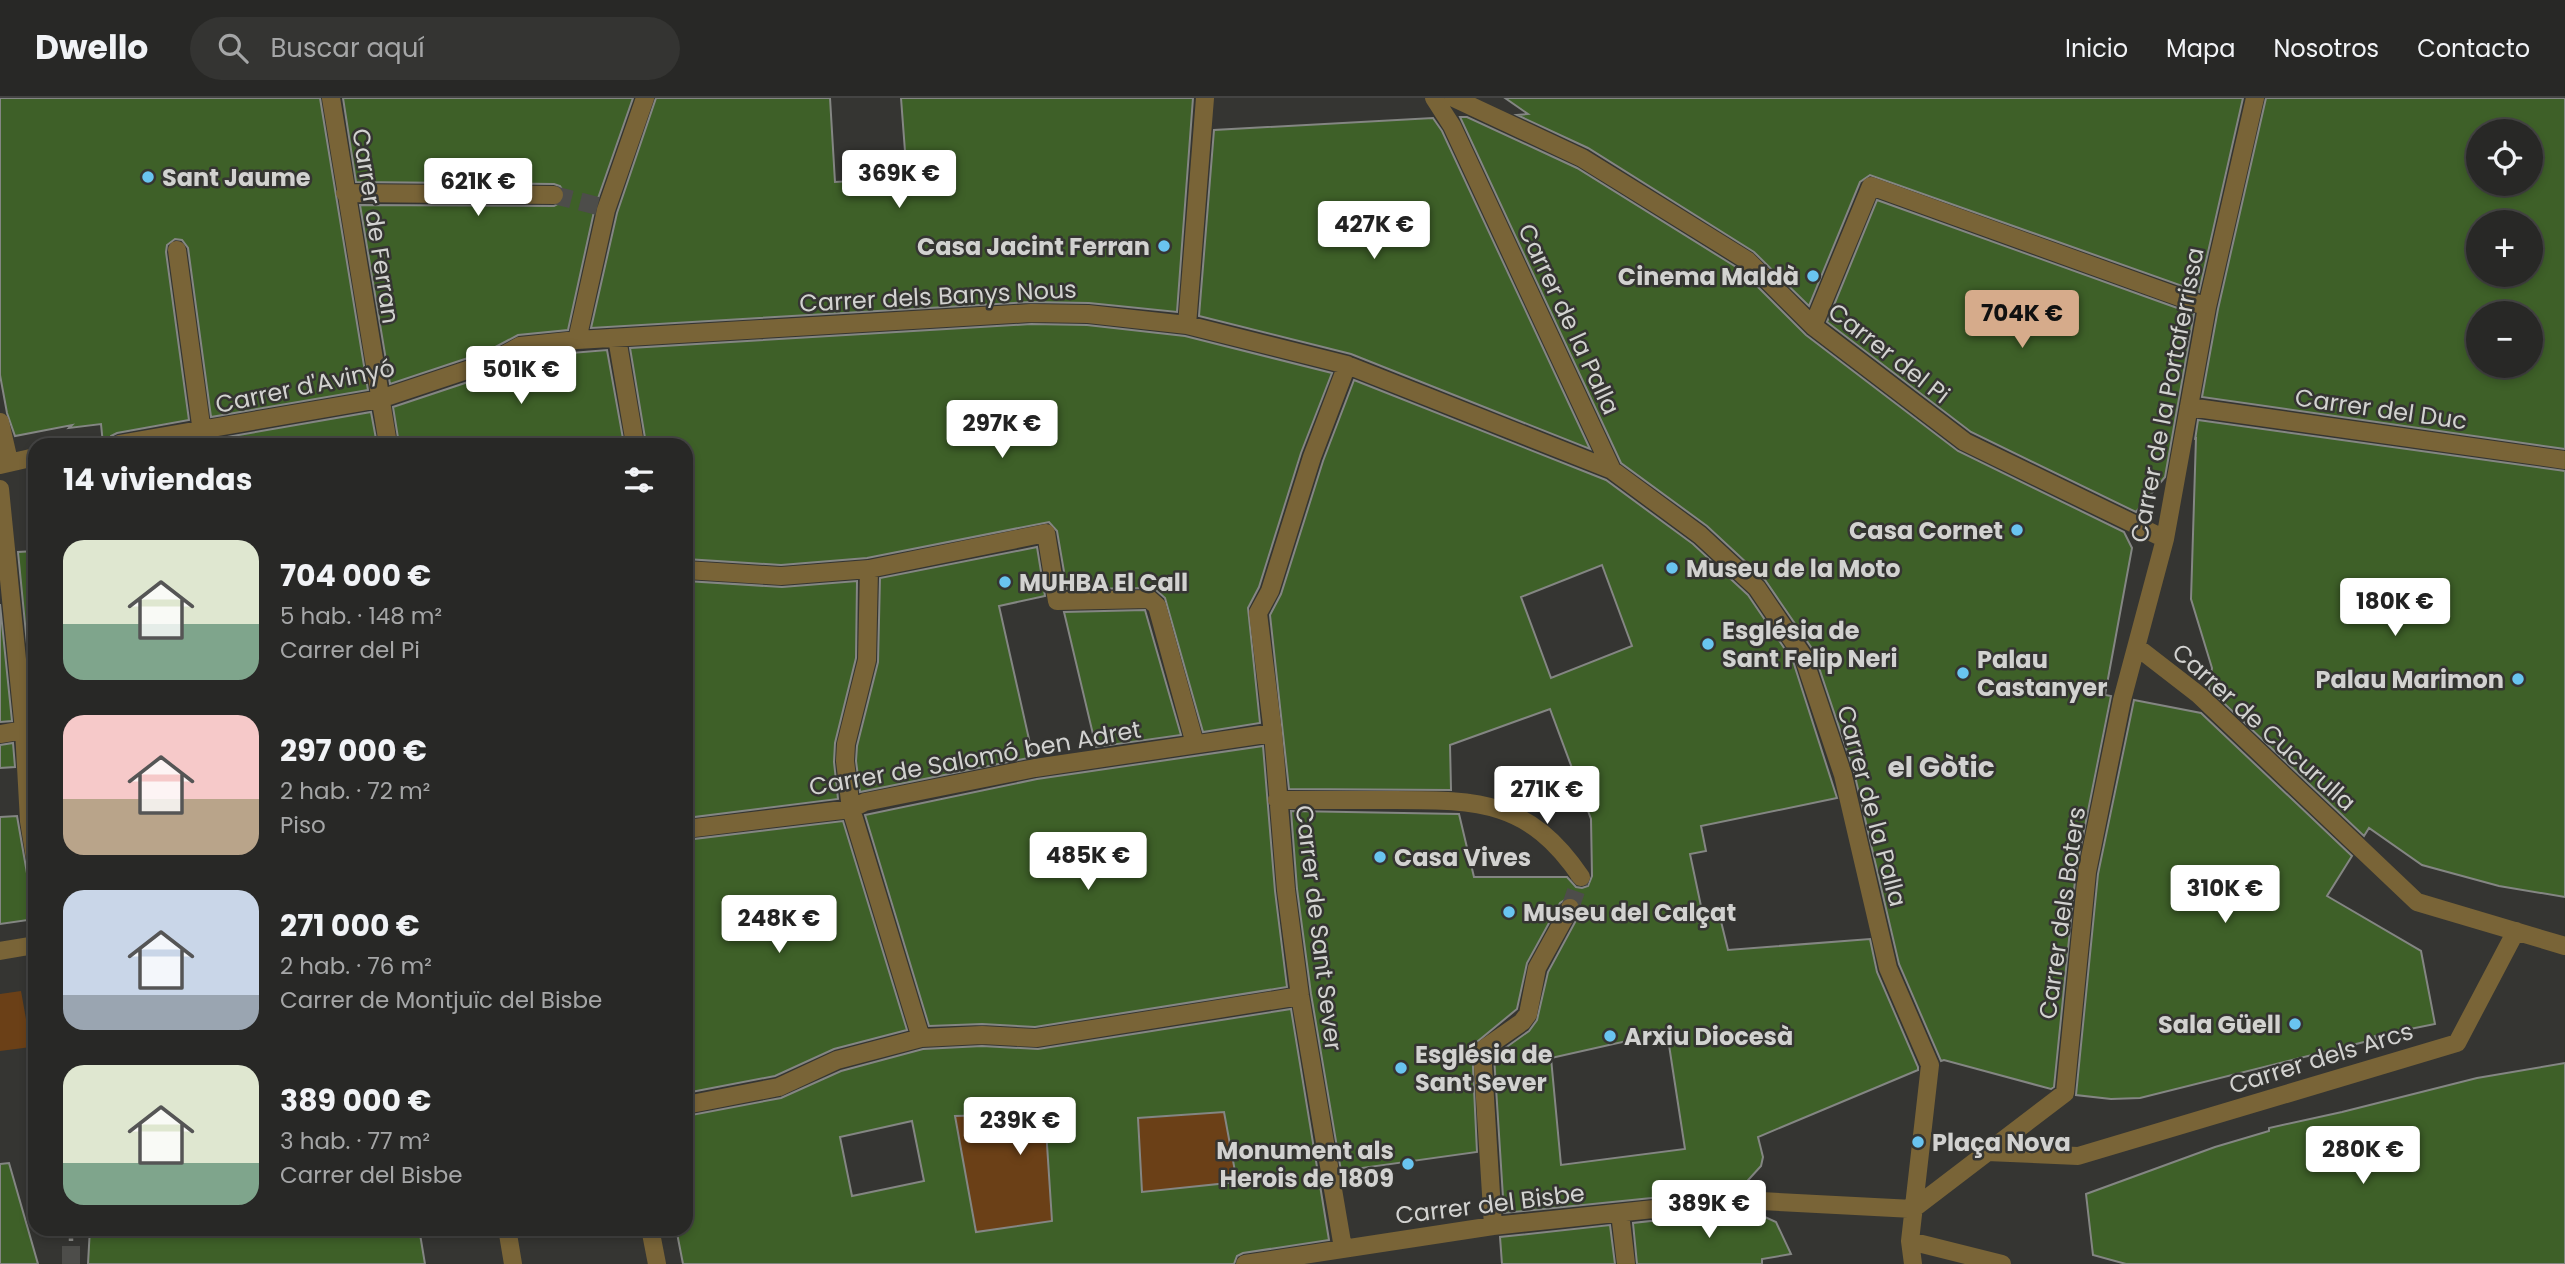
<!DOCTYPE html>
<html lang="es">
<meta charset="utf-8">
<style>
:root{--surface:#282826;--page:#343432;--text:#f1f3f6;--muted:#a5a6a7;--line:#444443;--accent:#d6ab8b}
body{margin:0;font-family:Poppins,sans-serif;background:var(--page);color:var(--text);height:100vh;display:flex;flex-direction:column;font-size:26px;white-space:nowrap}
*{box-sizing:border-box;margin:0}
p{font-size:23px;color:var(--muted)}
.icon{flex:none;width:38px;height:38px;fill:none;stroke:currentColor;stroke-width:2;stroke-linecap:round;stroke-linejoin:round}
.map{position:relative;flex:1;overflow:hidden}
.side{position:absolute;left:28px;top:340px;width:665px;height:798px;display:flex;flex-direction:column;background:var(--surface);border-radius:21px;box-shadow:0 4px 10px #0003,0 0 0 2px var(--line)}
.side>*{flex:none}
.buttons{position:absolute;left:2466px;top:21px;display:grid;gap:14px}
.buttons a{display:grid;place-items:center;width:77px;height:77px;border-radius:50%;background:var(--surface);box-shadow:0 4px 10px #0003,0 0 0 2px var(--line);font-size:35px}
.price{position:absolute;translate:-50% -60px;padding:0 16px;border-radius:7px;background:#fff;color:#222;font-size:23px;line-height:46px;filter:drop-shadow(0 2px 4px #0008)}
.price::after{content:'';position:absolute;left:50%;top:42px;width:21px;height:16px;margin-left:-10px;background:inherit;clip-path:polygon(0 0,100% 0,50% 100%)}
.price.active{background:var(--accent);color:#111}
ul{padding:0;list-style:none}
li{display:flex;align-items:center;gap:21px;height:175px;padding:0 35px}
li span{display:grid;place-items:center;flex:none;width:196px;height:140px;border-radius:21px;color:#555}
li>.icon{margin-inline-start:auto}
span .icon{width:84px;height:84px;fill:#fffc;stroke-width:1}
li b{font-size:30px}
h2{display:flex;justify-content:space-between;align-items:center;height:84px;padding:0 35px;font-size:30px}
header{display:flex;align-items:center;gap:42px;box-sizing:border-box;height:98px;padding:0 35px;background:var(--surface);border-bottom:2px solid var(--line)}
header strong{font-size:33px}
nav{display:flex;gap:38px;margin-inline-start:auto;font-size:24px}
.search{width:490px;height:63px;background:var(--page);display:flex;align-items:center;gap:18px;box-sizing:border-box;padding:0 24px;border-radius:38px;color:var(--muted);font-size:26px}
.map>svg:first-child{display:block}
.green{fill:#6b4017}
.building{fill:#3e6028;stroke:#848683;stroke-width:2;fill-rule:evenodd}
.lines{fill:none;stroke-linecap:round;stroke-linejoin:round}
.minor-tunnel{stroke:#4d4d4a;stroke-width:18;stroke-dasharray:18 9;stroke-linecap:butt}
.path{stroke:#898986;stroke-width:4.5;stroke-dasharray:7 3.5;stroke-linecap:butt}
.minor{stroke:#796437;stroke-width:18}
.poi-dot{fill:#69c4f0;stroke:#353532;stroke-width:2.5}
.labels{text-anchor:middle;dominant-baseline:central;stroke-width:5;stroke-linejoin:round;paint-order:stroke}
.poi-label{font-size:24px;font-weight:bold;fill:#d2d2d0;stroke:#353532;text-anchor:start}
.street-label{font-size:24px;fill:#d2d2d0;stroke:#353532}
.quarter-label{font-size:28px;font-weight:bold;fill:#d2d2d0;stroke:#353532}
</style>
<header>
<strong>Dwello</strong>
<div class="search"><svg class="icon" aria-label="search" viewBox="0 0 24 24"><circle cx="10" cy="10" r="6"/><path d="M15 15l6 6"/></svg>Buscar aquí</div>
<nav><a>Inicio</a><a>Mapa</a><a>Nosotros</a><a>Contacto</a></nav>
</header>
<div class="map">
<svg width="2565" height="1166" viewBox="0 0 2565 1166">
<rect width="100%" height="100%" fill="#353532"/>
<!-- green -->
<path class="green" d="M 21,893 L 31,949 L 0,953 L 0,896 Z
M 1224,1014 L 1237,1084 L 1051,1104 L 1052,1123 L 976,1134 L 955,1018 L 1045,1016 L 1047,1045 L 1138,1021 Z"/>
<!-- building -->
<path class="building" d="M 0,0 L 320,0 L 368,292 L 211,319 L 188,150 L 182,142 L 175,141 L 167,147 L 166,154 L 189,322 L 117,335 L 111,338 L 108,346 L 103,346 L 101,326 L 69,330 L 72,327 L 15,338 L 7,315 L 0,277 Z
M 343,0 L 633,0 L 595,109 L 568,232 L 518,237 L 486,254 L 390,286 L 360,107 L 554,108 L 563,103 L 565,96 L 560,88 L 554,86 L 356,84 Z
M 656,0 L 830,0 L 835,84 L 907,80 L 901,0 L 1193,0 L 1177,214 L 1089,205 L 1030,204 L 591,230 L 617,115 Z
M 1505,0 L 2243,0 L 2199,194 L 1870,77 L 1860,84 L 1809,208 L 1754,154 L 1588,50 L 1517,17 L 1528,16 Z
M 2266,0 L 2565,0 L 2565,351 L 2202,299 L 2218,211 ZM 2478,33 L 2530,33 L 2530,86 L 2478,86 ZM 2478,124 L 2530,124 L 2530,177 L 2478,177 ZM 2478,215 L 2530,215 L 2530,268 L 2478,268 Z
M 1460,19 L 1467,19 L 1577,70 L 1741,172 L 1806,237 L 1958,353 L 2124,434 L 2132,450 L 2105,597 L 2111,598 L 2076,773 L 2054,989 L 2051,991 L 1944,962 L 1941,963 L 1899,866 L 1854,674 L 1813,552 L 1765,482 L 1707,428 L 1621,365 Z
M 1433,20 L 1442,33 L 1590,351 L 1351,256 L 1199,218 L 1214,32 Z
M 1877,102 L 2194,216 L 2165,379 L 2136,414 L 1971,334 L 1827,224 Z
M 1031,226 L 1087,227 L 1185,238 L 1332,275 L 1301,355 L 1259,489 L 1248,510 L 1260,625 L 1203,634 L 1165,500 L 1156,492 L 1149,490 L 1067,491 L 1057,433 L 1049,424 L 867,460 L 781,467 L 686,461 L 686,346 L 646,346 L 630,250 Z
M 607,252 L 624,346 L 399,346 L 393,309 L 495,275 L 523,259 Z
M 1354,282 L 1606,382 L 1693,446 L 1748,497 L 1793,563 L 1837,700 L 1701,728 L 1706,753 L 1690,756 L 1702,813 L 1718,811 L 1728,852 L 1870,841 L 1877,874 L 1918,969 L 1918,972 L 1758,1039 L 1763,1059 L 1761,1068 L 1740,1091 L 1504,1115 L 1494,958 L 1529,933 L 1537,922 L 1548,874 L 1580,815 L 1580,805 L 1570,799 L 1560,805 L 1527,865 L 1517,911 L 1472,948 L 1477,1054 L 1341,1073 L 1311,896 L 1297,791 L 1291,713 L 1459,716 L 1474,779 L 1567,779 L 1576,789 L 1582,790 L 1588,788 L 1592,778 L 1591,721 L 1550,611 L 1450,647 L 1451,692 L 1289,691 L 1270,517 L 1281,496 L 1323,363 ZM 1602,467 L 1632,548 L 1551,580 L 1521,499 ZM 1667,934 L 1685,1051 L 1561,1067 L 1551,960 Z
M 371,314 L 377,346 L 183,346 L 204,345 L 210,342 Z
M 2198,322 L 2565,373 L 2565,799 L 2499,788 L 2422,767 L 2369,730 L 2364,738 L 2209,591 L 2212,570 L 2191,501 L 2196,339 L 2195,342 Z
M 1037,449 L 1045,498 L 999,508 L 1033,659 L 860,694 L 856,663 L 857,648 L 878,564 L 880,480 Z
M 35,453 L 35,628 L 18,454 Z
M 686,483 L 782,489 L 857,483 L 856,560 L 835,645 L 834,664 L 838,701 L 686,720 Z
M 0,506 L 12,623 L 0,624 Z
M 1145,512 L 1181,637 L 1096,649 L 1064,514 Z
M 2134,602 L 2201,615 L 2352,758 L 2327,798 L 2421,853 L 2435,926 L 2375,938 L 2376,941 L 2140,1000 L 2111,1001 L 2076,997 L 2098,776 Z
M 13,645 L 15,669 L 0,670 L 0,647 Z
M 1263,648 L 1275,793 L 1287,889 L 1035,929 L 982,926 L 929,928 L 865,717 L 1037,681 Z
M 17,718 L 35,821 L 0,826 L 0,719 Z
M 843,723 L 907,932 L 834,951 L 775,978 L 686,995 L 686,742 Z
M 1291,911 L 1329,1142 L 1243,1155 L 1237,1158 L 1234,1166 L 683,1166 L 676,1130 L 686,1130 L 686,1018 L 781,1000 L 841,973 L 923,951 L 982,948 L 1038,951 ZM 1224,1014 L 1237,1084 L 1142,1094 L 1138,1020 ZM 1045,1016 L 1052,1123 L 976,1134 L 955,1018 ZM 912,1023 L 924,1083 L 852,1098 L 840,1039 Z
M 2565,965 L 2565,1166 L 2126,1166 L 2093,1157 L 2086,1096 L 2215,1049 L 2269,1033 L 2269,1030 L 2342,1014 L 2477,980 Z
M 9,1065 L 38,1166 L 0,1166 L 0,1066 Z
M 1742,1113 L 1754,1114 L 1776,1124 L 1791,1156 L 1762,1161 L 1762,1166 L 1637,1166 L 1633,1125 Z
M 1610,1127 L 1615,1166 L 1502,1166 L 1500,1139 Z
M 90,1130 L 419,1130 L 425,1166 L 88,1166 Z"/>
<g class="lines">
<!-- minor-tunnel -->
<path class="minor-tunnel" d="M 554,97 L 598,108
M 1570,810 L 1581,779
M 71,1166 L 71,1143"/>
<!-- path -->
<path class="path" d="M 71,1130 L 71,1143"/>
<!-- minor -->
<path class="minor" d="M 331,0 L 388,346
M 1434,0 L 1452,28 L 1612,372 L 1700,437 L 1757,490 L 1803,558 L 1843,677 L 1888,870 L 1930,967 L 1910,1143 L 1913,1166
M 1454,0 L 1582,60 L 1748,163 L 1813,228 L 1965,344 L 2165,441
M 345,95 L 554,97
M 177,152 L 202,334
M 1187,227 L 1205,0
M 1813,228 L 1871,88 L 2207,209
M 617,240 L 635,346
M 577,242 L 606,112 L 645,0
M 2189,309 L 2565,362
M 0,324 L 9,363
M 119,346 L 380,301 L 491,264 L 520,248 L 577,242 L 1031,215 L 1088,216 L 1187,227 L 1347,267 L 1612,372
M 0,367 L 35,359
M 0,391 L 24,632 L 29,723 L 35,760
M 869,471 L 867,562 L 846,646 L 845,663 L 851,711 L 921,940
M 686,472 L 781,478 L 869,471 L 1046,435 L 1057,503 L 1149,501 L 1157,508 L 1195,646
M 2137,549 L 2199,597 L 2417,804 L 2565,848
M 0,636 L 24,632
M 1277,702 C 1316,702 1356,702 1395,702 C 1479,702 1530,703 1581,779
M 686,731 L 851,711 L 865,704 L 1035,670 L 1273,635
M 0,853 L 35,847
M 686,1007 L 779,989 L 837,962 L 921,940 L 982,937 L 1036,940 L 1300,898
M 1987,1054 L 2078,1058 L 2457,945 L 2516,833
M 1620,1115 L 1626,1166
M 1493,1128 L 1482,952 L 1522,924 L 1528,916 L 1537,870 L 1570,810
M 507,1130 L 513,1166
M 650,1130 L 657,1166
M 1910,1143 L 2002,1166
M 1343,1150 L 1300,898 L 1286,792 L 1273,635 L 1258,515 L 1270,493 L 1312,359 L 1347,267
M 1245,1166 L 1493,1128 L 1720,1104 L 1742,1102 L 1913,1111 L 2065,995 L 2087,774 L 2122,602 L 2165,441 L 2207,209 L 2255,0"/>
</g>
<!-- markers -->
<g class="poi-dot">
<circle cx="148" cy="79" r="7"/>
<circle cx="1164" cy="148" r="7"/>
<circle cx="1813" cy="178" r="7"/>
<circle cx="2017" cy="432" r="7"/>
<circle cx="1672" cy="470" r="7"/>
<circle cx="1005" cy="484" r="7"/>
<circle cx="1708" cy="546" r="7"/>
<circle cx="1963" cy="575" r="7"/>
<circle cx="2518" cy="581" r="7"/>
<circle cx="1380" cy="759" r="7"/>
<circle cx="1509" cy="814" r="7"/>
<circle cx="2295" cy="926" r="7"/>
<circle cx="1610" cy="938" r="7"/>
<circle cx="1401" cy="970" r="7"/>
<circle cx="1918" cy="1044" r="7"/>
<circle cx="1408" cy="1066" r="7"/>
</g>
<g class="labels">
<!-- poi labels -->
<g class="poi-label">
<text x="162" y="79">Sant Jaume</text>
<text x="1150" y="148" text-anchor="end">Casa Jacint Ferran</text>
<text x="1799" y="178" text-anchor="end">Cinema Maldà</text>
<text x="2003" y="432" text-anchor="end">Casa Cornet</text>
<text x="1686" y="470">Museu de la Moto</text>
<text x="1019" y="484">MUHBA El Call</text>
<text x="1722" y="532">Església de<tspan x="1722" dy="28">Sant Felip Neri</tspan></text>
<text x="1977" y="561">Palau<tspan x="1977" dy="28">Castanyer</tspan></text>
<text x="2504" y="581" text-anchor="end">Palau Marimon</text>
<text x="1394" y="759">Casa Vives</text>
<text x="1523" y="814">Museu del Calçat</text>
<text x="2281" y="926" text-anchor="end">Sala Güell</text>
<text x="1624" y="938">Arxiu Diocesà</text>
<text x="1415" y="956">Església de<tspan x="1415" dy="28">Sant Sever</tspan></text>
<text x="1932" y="1044">Plaça Nova</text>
<text x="1394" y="1052" text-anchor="end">Monument als<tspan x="1394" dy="28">Herois de 1809</tspan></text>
</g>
<!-- street labels -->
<g class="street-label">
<text transform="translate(376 128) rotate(81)">Carrer de Ferran</text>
<text transform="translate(938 198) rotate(-3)">Carrer dels Banys Nous</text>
<text transform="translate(1569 221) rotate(65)">Carrer de la Palla</text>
<text transform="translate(1889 255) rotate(38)">Carrer del Pi</text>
<text transform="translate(305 288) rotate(-12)">Carrer d'Avinyó</text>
<text transform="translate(2167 297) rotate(-79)">Carrer de la Portaferrissa</text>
<text transform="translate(2381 311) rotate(8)">Carrer del Duc</text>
<text transform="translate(2264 629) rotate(42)">Carrer de Cucurulla</text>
<text transform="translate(975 660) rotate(-10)">Carrer de Salomó ben Adret</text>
<text transform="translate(1872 708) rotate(75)">Carrer de la Palla</text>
<text transform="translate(2062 815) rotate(-82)">Carrer dels Boters</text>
<text transform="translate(1319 830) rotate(83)">Carrer de Sant Sever</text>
<text transform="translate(2321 960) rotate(-17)">Carrer dels Arcs</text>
<text transform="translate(1490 1106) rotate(-7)">Carrer del Bisbe</text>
</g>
<!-- quarter labels -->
<g class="quarter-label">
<text x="1941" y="669">el Gòtic</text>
</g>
</g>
</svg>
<div class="buttons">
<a><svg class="icon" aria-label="locate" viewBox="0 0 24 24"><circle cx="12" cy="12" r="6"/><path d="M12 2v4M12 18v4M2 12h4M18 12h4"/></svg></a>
<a>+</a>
<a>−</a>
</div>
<b class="price" style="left:899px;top:112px">369K €</b>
<b class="price" style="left:478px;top:120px">621K €</b>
<b class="price" style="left:1374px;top:163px">427K €</b>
<b class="price active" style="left:2022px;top:252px">704K €</b>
<b class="price" style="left:521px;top:308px">501K €</b>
<b class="price" style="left:1002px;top:362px">297K €</b>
<b class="price" style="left:2395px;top:540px">180K €</b>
<b class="price" style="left:1547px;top:728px">271K €</b>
<b class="price" style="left:1088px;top:794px">485K €</b>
<b class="price" style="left:2225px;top:827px">310K €</b>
<b class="price" style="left:779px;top:857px">248K €</b>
<b class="price" style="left:1020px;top:1059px">239K €</b>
<b class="price" style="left:2363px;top:1088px">280K €</b>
<b class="price" style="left:1709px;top:1142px">389K €</b>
<section class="side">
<h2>14 viviendas<svg class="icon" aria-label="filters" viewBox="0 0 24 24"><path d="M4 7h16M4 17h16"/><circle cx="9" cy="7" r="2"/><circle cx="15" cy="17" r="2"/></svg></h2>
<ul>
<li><span style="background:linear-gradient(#dfe7d0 60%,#7fa58c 0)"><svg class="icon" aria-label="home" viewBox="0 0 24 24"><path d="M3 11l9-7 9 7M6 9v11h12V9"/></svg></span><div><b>704 000 €</b><p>5 hab. · 148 m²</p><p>Carrer del Pi</p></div></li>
<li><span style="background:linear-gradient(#f6c9c9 60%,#b9a48a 0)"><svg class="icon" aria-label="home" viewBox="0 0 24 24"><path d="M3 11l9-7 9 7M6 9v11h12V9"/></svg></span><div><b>297 000 €</b><p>2 hab. · 72 m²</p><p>Piso</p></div></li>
<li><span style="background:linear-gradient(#c9d6e8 75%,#9aa5b1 0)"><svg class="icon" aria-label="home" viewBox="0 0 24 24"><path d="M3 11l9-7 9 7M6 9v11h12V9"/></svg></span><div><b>271 000 €</b><p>2 hab. · 76 m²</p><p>Carrer de Montjuïc del Bisbe</p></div></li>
<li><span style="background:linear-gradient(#dfe7d0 70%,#7fa58c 0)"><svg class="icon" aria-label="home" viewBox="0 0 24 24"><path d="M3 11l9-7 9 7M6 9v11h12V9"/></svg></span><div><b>389 000 €</b><p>3 hab. · 77 m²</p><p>Carrer del Bisbe</p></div></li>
</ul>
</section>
</div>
